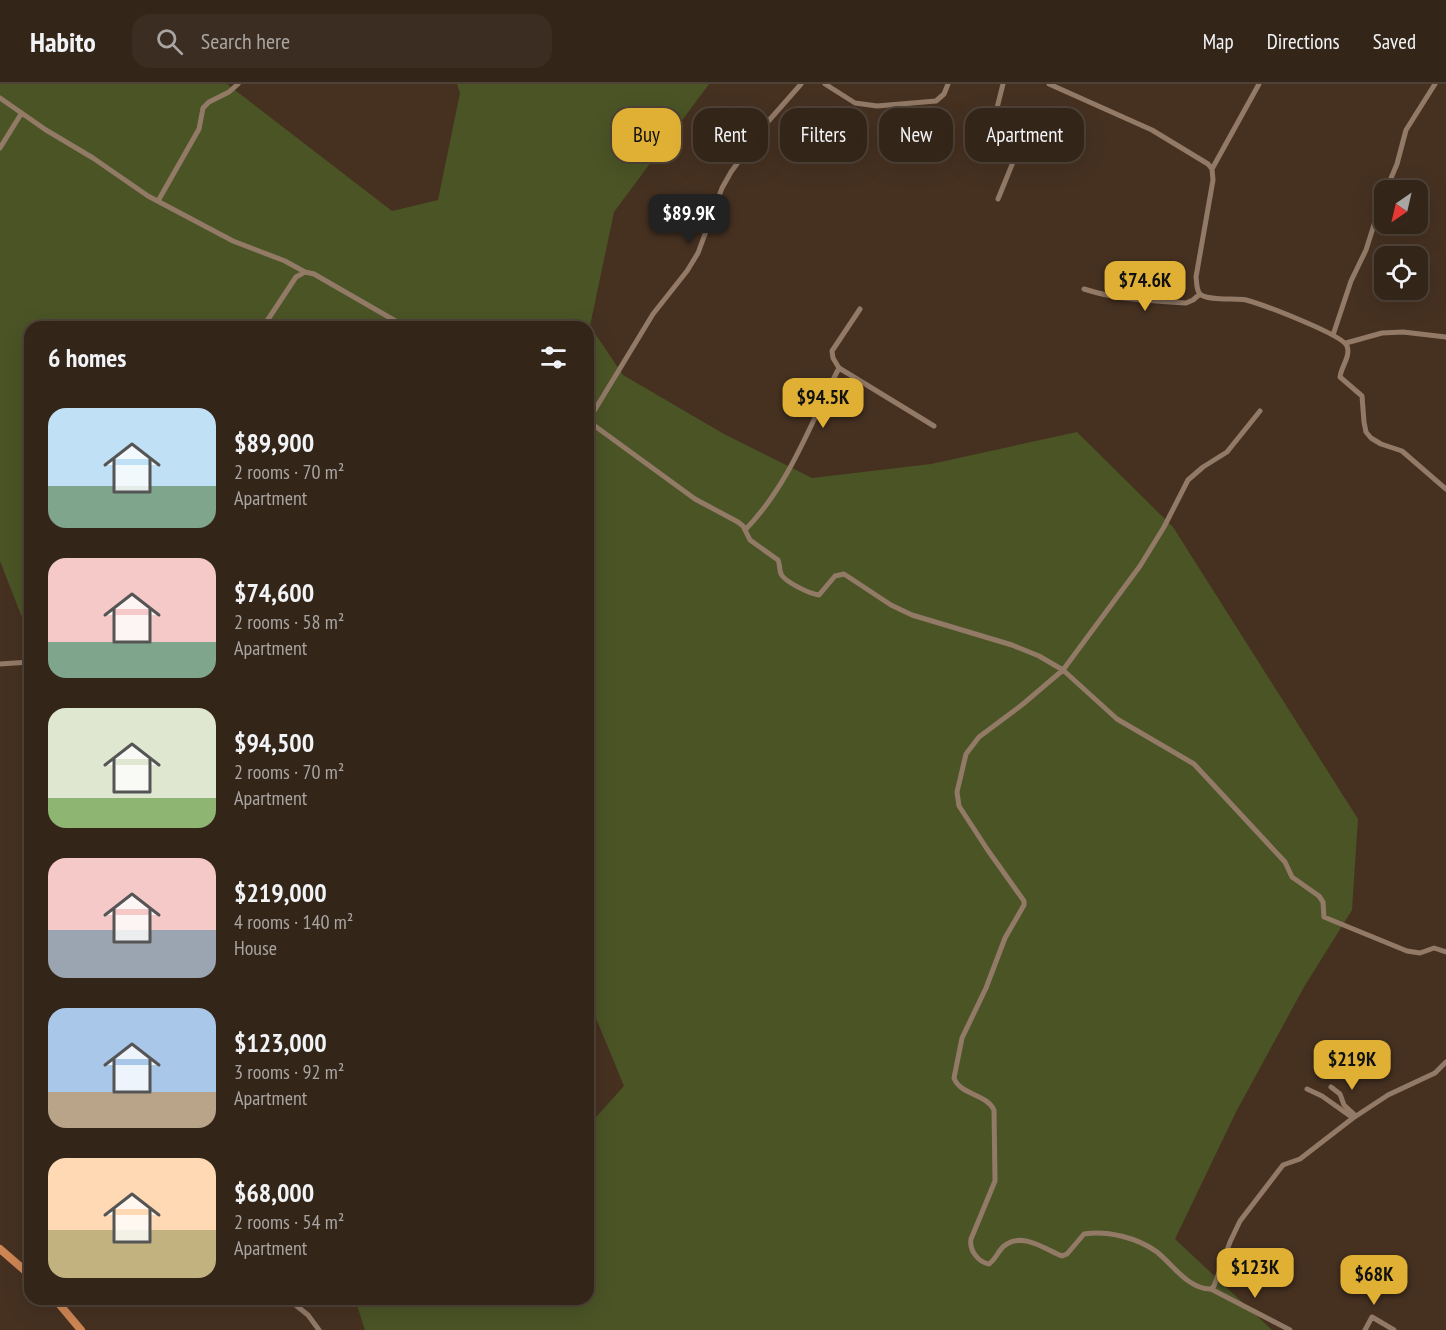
<!DOCTYPE html>
<meta charset="utf-8">
<style>
:root{--surface:#342519;--page:#3c2d22;--text:#f1f3f6;--muted:#a9a5a2;--line:#4e4238;--accent:#e0b034}
body{margin:0;font-family:"PT Sans Narrow",sans-serif;background:var(--page);color:var(--text);height:100vh;display:flex;flex-direction:column;font-size:22px;white-space:nowrap}
*{box-sizing:border-box;margin:0}
p{font-size:20px;color:var(--muted)}
.icon{flex:none;width:33px;height:33px;fill:none;stroke:currentColor;stroke-width:2;stroke-linecap:round;stroke-linejoin:round}
.map{position:relative;flex:1;overflow:hidden}
.details{position:absolute;left:24px;top:237px;width:570px;height:984px;display:flex;flex-direction:column;background:var(--surface);border-radius:18px;box-shadow:0 6px 24px #0002,0 0 0 2px var(--line)}
.details>*{flex:none}
.top-card{position:absolute;left:612px;top:24px;width:570px;height:54px;display:flex;gap:12px}
.needle{width:39px;rotate:214deg}
.buttons{position:absolute;left:1374px;top:96px;display:grid;gap:12px}
.buttons a{display:grid;place-items:center;width:54px;height:54px;border-radius:12px;background:var(--surface);box-shadow:0 6px 24px #0002,0 0 0 2px var(--line);font-size:30px}
.price{position:absolute;translate:-50% -51px;padding:0 14px;border-radius:12px;background:var(--accent);color:#111;font-size:20px;line-height:39px;filter:drop-shadow(0 2px 3px #0008)}
.price::after{content:'';position:absolute;left:50%;top:36px;width:18px;height:14px;margin-left:-9px;background:inherit;clip-path:polygon(0 0,100% 0,50% 100%)}
.price.current{background:#222;color:#fff}
ul{padding:0;list-style:none}
li{display:flex;align-items:center;gap:18px;height:150px;padding:0 24px}
li span{display:grid;place-items:center;flex:none;width:168px;height:120px;border-radius:18px;color:#555}
li>.icon{margin-inline-start:auto}
span .icon{width:72px;height:72px;fill:#fffc;stroke-width:1}
li b{font-size:26px}
h2{display:flex;justify-content:space-between;align-items:center;height:72px;padding:0 24px;font-size:26px}
.chip{padding:0 21px;border-radius:18px;background:var(--surface);box-shadow:0 6px 24px #0002,0 0 0 2px var(--line);font-size:21px;line-height:54px}
.chip.current{background:var(--accent);color:#111}
header{display:flex;align-items:center;gap:36px;box-sizing:border-box;height:84px;padding:0 30px;background:var(--surface);border-bottom:2px solid var(--line)}
header strong{font-size:28px}
nav{display:flex;gap:33px;margin-inline-start:auto;font-size:21px}
.search{width:420px;height:54px;background:var(--page);display:flex;align-items:center;gap:15px;box-sizing:border-box;padding:0 21px;border-radius:18px;color:var(--muted);font-size:22px}
.map>svg:first-child{display:block}
.green{fill:#4a5425}
.lines{fill:none;stroke-linecap:round;stroke-linejoin:round}
.street{stroke:#927a67;stroke-width:5}
.primary{stroke:#ce8654;stroke-width:8}
</style>
<header>
<strong>Habito</strong>
<div class="search"><svg class="icon" aria-label="search" viewBox="0 0 24 24"><circle cx="10" cy="10" r="6"/><path d="M15 15l6 6"/></svg>Search here</div>
<nav><a>Map</a><a>Directions</a><a>Saved</a></nav>
</header>
<div class="map">
<svg width="1446" height="1246" viewBox="0 0 1446 1246">
<rect width="100%" height="100%" fill="#463121"/>
<!-- green -->
<path class="green" d="M 0,0 L 227,0 L 392,127 L 438,116 L 460,9 L 457,0 L 709,0 L 614,128 L 590,242 L 623,291 L 724,350 L 812,394 L 931,380 L 1077,348 L 1173,443 L 1358,735 L 1352,826 L 1304,903 L 1236,1028 L 1175,1155 L 1272,1246 L 365,1246 L 355,1215 L 588,1215 L 588,1042 L 624,1002 L 588,915 L 588,243 L 30,243 L 30,538 L 21,531 L 0,477 Z"/>
<g class="lines">
<!-- street -->
<path class="street" d="M 825,0 L 855,19 L 877,22 L 936,17 L 944,10 L 948,0
M 1049,0 L 1152,46 L 1208,80 L 1212,85 L 1213,96 L 1196,193 C 1197,198 1196,206 1200,210 C 1207,217 1235,214 1246,216 C 1261,220 1342,250 1347,262 C 1351,272 1341,283 1340,293 L 1362,312 L 1364,338 L 1366,348 L 1371,354 L 1381,360 L 1402,367 L 1446,405
M 0,14 L 46,46 L 93,74 L 148,112 L 233,157 L 285,177 L 305,188
M 0,64 L 21,30
M 1212,85 L 1259,0
M 1386,106 L 1397,80 L 1406,46 L 1435,0
M 998,115 L 1018,66 L 1015,55 L 1001,40 L 996,28 L 1003,0
M 158,117 L 199,45 L 203,24 L 209,18 L 229,8 L 238,0
M 1084,205 C 1118,216 1151,217 1186,219 L 1193,216 L 1200,210
M 263,243 L 296,193 L 305,188 L 314,190 L 406,243
M 1333,251 L 1351,197 L 1366,166 L 1384,109
M 1346,259 L 1382,249 L 1403,248 L 1446,253
M 839,284 L 934,342
M 1260,327 L 1227,368 L 1203,383 L 1188,396 L 1164,443 L 1140,482 L 1063,586 L 1023,620 L 979,653 L 966,670 L 957,708 L 959,722 L 987,765 L 1024,817 L 1024,821 L 1005,854 L 986,904 L 962,954 L 954,994 C 960,1011 987,1010 994,1026 L 995,1097 L 971,1155 C 969,1166 978,1178 989,1180 C 996,1175 998,1167 1004,1162 C 1022,1147 1046,1166 1062,1172 L 1067,1170 L 1084,1150 C 1107,1146 1138,1154 1157,1168 C 1172,1180 1189,1206 1211,1205 L 1214,1202 L 1230,1158 L 1240,1137 L 1283,1081 L 1300,1075 L 1353,1034 L 1388,1011 L 1435,989 L 1446,978
M 588,337 L 695,415 L 738,438 L 743,442 L 750,456 L 778,476 C 780,480 779,485 781,490 C 785,498 810,510 819,511 L 835,492 L 844,490 L 891,521 L 912,531 L 1012,561 L 1039,572 L 1063,586 L 1117,635 L 1194,680 L 1285,778 L 1292,793 L 1319,812 L 1323,818 L 1324,833 L 1407,867 L 1420,869 L 1434,864 L 1446,868
M 588,337 L 653,230 L 687,187 L 698,169 L 722,104 L 731,88 L 765,41 L 801,0
M 745,446 C 790,400 810,340 839,284 L 833,274 L 832,267 L 860,225
M 0,580 L 30,578
M 1331,1003 L 1340,1010 L 1344,1021 L 1356,1032
M 1307,1005 L 1322,1012 L 1353,1034
M 1211,1205 L 1290,1246
M 288,1215 L 308,1231 L 319,1246
M 1365,1246 L 1372,1233 L 1394,1246"/>
<!-- primary -->
<path class="primary" d="M 0,1165 L 30,1191
M 55,1215 L 81,1246"/>
</g>
</svg>
<div class="buttons">
<a><svg class="needle" viewBox="-14 -14 28 28"><path d="M0-13l5 13h-10z" fill="#e53935"/><path d="M0 13l5-13h-10z" fill="#a9a5a2"/></svg></a>
<a><svg class="icon" aria-label="locate" viewBox="0 0 24 24"><circle cx="12" cy="12" r="6"/><path d="M12 2v4M12 18v4M2 12h4M18 12h4"/></svg></a>
</div>
<b class="price current" style="left:689px;top:161px">$89.9K</b>
<b class="price" style="left:1145px;top:228px">$74.6K</b>
<b class="price" style="left:823px;top:345px">$94.5K</b>
<b class="price" style="left:1352px;top:1007px">$219K</b>
<b class="price" style="left:1255px;top:1215px">$123K</b>
<b class="price" style="left:1374px;top:1222px">$68K</b>
<div class="top-card">
<a class="chip current">Buy</a>
<a class="chip">Rent</a>
<a class="chip">Filters</a>
<a class="chip">New</a>
<a class="chip">Apartment</a>
</div>
<section class="details">
<h2>6 homes<svg class="icon" aria-label="filters" viewBox="0 0 24 24"><path d="M4 7h16M4 17h16"/><circle cx="9" cy="7" r="2"/><circle cx="15" cy="17" r="2"/></svg></h2>
<ul>
<li><span style="background:linear-gradient(#bfe0f5 65%,#7fa58c 0)"><svg class="icon" aria-label="home" viewBox="0 0 24 24"><path d="M3 11l9-7 9 7M6 9v11h12V9"/></svg></span><div><b>$89,900</b><p>2 rooms · 70 m²</p><p>Apartment</p></div></li>
<li><span style="background:linear-gradient(#f6c9c9 70%,#7fa58c 0)"><svg class="icon" aria-label="home" viewBox="0 0 24 24"><path d="M3 11l9-7 9 7M6 9v11h12V9"/></svg></span><div><b>$74,600</b><p>2 rooms · 58 m²</p><p>Apartment</p></div></li>
<li><span style="background:linear-gradient(#dfe7d0 75%,#8fb573 0)"><svg class="icon" aria-label="home" viewBox="0 0 24 24"><path d="M3 11l9-7 9 7M6 9v11h12V9"/></svg></span><div><b>$94,500</b><p>2 rooms · 70 m²</p><p>Apartment</p></div></li>
<li><span style="background:linear-gradient(#f6c9c9 60%,#9aa5b1 0)"><svg class="icon" aria-label="home" viewBox="0 0 24 24"><path d="M3 11l9-7 9 7M6 9v11h12V9"/></svg></span><div><b>$219,000</b><p>4 rooms · 140 m²</p><p>House</p></div></li>
<li><span style="background:linear-gradient(#a9c7e8 70%,#b9a48a 0)"><svg class="icon" aria-label="home" viewBox="0 0 24 24"><path d="M3 11l9-7 9 7M6 9v11h12V9"/></svg></span><div><b>$123,000</b><p>3 rooms · 92 m²</p><p>Apartment</p></div></li>
<li><span style="background:linear-gradient(#ffd9b3 60%,#c2b280 0)"><svg class="icon" aria-label="home" viewBox="0 0 24 24"><path d="M3 11l9-7 9 7M6 9v11h12V9"/></svg></span><div><b>$68,000</b><p>2 rooms · 54 m²</p><p>Apartment</p></div></li>
</ul>
</section>
</div>
